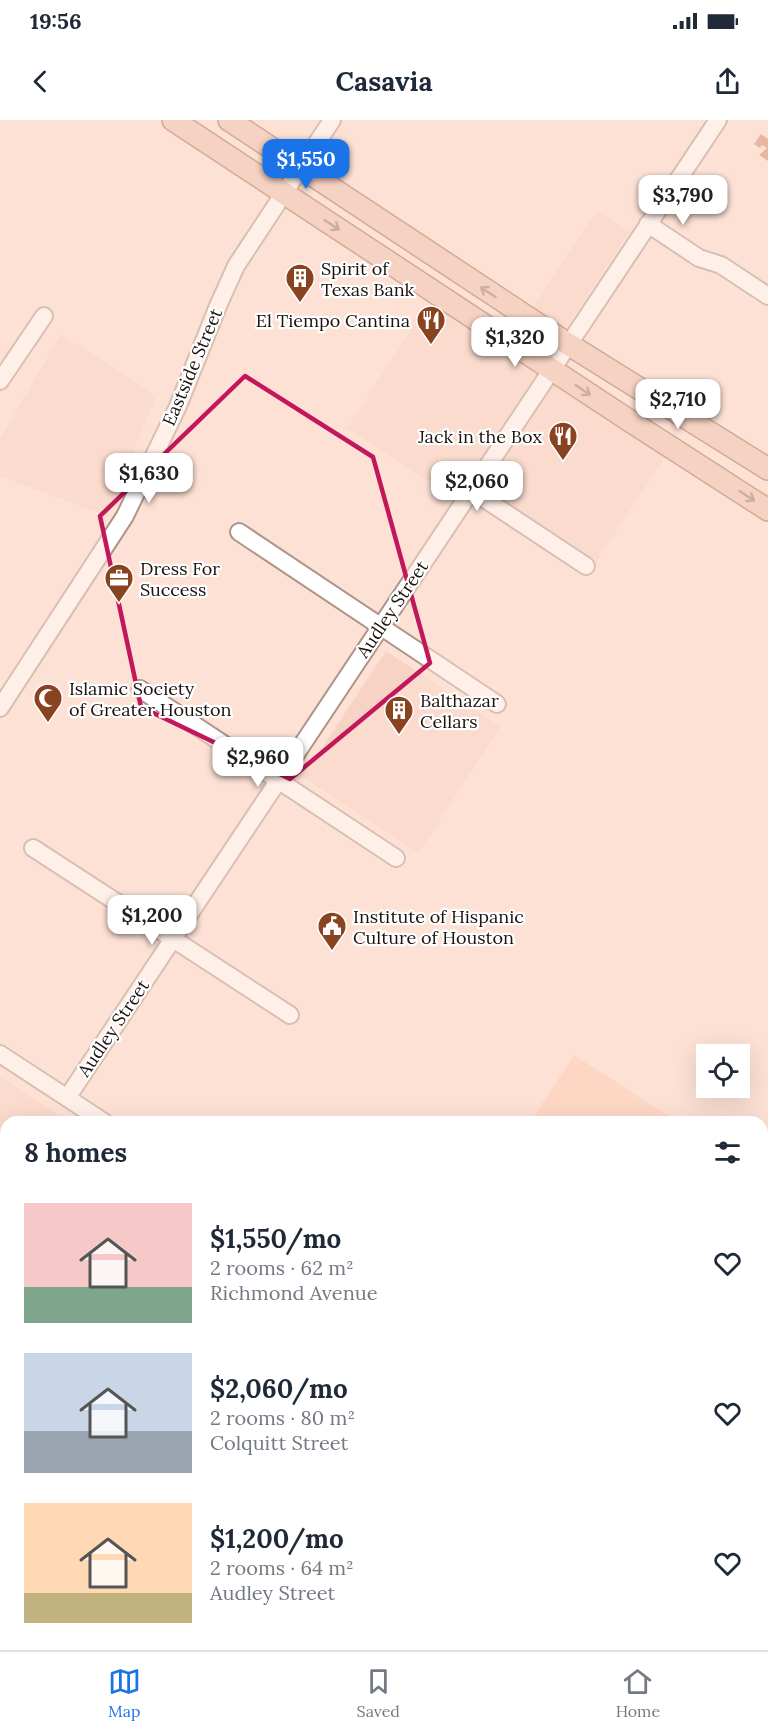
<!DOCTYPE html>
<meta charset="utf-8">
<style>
:root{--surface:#fff;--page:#f2f2f3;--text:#1f2937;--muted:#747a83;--line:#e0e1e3;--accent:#1a73e8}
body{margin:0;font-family:Lora,serif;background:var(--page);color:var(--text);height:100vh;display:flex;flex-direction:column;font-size:22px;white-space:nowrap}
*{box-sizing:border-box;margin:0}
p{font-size:20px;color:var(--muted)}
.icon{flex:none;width:33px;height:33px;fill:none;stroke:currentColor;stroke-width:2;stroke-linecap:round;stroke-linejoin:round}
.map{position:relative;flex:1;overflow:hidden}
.side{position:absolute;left:0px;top:996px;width:768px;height:534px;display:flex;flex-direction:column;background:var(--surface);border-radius:18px 18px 0 0;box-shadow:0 6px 24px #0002}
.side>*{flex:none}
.controls{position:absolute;left:696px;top:924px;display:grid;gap:12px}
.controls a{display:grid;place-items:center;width:54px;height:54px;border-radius:0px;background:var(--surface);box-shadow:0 6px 24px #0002;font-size:30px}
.price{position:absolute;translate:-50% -51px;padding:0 14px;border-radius:12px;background:#fff;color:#222;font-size:20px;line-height:39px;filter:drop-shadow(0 2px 3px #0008)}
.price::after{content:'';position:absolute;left:50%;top:36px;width:18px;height:14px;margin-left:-9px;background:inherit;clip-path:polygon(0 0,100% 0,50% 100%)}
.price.selected{background:var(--accent);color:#fff}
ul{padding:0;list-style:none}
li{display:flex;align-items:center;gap:18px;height:150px;padding:0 24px}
li span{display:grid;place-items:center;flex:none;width:168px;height:120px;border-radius:0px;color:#555}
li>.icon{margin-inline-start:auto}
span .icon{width:72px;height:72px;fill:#fffc;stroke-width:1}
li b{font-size:26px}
h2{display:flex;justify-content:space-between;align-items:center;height:72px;padding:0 24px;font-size:26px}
.status{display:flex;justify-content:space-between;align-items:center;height:42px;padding:0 30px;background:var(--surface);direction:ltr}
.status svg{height:16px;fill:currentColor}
header{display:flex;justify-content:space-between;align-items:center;height:78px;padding:0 24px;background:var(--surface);font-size:27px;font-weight:700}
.tab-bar{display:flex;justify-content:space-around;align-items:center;height:84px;border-top:2px solid var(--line);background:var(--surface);font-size:16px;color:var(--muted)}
.tab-bar a{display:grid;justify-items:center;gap:3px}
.tab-bar .selected{color:var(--accent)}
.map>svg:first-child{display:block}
.built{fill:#f6d3c4}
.green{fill:#fec7af}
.water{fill:#d08361}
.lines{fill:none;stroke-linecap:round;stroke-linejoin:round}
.minor-casing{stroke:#ae9489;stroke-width:20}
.major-casing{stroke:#9c674f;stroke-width:24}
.minor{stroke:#fff;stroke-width:16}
.major{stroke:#edbfaa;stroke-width:21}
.oneway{stroke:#8f7264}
.marked{fill:none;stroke:#c2185b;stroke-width:4.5;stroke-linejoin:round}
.labels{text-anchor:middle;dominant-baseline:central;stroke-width:4.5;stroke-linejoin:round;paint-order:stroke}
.poi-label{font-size:18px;fill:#1c130f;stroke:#fff;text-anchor:start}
.street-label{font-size:18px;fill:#1c130f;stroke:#fff}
</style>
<div class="status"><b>19:56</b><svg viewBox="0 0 49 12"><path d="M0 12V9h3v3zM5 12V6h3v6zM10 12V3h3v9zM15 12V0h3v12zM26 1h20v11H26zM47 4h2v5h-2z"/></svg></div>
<header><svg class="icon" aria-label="back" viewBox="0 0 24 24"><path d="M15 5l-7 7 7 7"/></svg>Casavia<svg class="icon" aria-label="share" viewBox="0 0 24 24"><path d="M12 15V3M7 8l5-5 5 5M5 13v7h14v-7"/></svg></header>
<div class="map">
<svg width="768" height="1530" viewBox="0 0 768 1530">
<rect width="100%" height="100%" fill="#fde1d5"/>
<!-- built -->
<path class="built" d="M 597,91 L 629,112 L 564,211 L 532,189 Z
M 430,181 L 666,336 L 587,456 L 458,372 L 454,378 L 347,308 Z
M 61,214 L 156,276 L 107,396 L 0,356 L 0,319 Z
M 386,531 L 500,607 L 419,733 L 303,657 Z
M 0,957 L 69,1002 L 6,1002 L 6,1524 L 258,1524 L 254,1530 L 0,1530 Z"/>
<!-- green -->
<path class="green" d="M 574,935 L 678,1002 L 530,1002 Z
M 0,1023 L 6,1027 L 6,1090 L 0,1098 Z
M 6,1204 L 6,1398 L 0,1407 L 0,1213 Z
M 762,1485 L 768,1487 L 768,1530 L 538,1530 L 541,1524 L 762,1524 Z
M 102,1524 L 209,1524 L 205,1530 L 98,1530 Z"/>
<!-- water -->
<path class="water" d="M 761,14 L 768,19 L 768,41 L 759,35 L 767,28 L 762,25 L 760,28 L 754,24 Z"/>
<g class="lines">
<!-- minor casing -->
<g class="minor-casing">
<path id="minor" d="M 648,104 L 699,138 L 721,145 L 768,176
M 0,261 L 44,196
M 471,370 L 586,446
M 239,412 L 497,584
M 140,569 L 396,738
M 0,588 L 125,396 L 178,286 L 218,186 L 236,146 L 332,0
M 33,728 L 290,895
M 0,934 L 104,1002
M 67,978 L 718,0
M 762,1433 L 768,1436"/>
</g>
<!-- major casing -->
<g class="major-casing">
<path id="major" d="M 173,0 L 630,301 L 768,390
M 229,0 L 568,224 L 768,349
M 762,1076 L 768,1067
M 762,1136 L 768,1127
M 470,1530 L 473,1524
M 506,1530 L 510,1524"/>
</g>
<!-- minor -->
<use href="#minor" class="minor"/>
<!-- major -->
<use href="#major" class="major"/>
</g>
<!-- one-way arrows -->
<defs><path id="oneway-shaft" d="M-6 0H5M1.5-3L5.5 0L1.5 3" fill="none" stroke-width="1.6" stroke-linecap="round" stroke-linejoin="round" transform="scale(1.5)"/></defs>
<g class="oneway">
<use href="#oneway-shaft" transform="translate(332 105) rotate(33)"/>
<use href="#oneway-shaft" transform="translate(488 172) rotate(-147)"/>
<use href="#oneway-shaft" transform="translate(583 270) rotate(34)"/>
<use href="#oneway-shaft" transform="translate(747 376) rotate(33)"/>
</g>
<!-- marked area -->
<path d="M0 0H768V1530H0ZM 245,256 L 373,337 L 430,543 L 290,659 L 141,587 L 100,396 Z" fill="#fde1d5" fill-opacity=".55" fill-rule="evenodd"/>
<path class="marked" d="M 245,256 L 373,337 L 430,543 L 290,659 L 141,587 L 100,396 Z"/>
<!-- icons -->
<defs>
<g id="building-pin" transform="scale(1.5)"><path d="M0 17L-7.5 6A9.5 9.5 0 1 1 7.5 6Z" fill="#8a4321" stroke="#fff"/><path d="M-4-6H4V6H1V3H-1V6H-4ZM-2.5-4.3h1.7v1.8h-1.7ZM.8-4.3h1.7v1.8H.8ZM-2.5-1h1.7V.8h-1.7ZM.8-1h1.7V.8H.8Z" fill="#fff"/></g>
<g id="restaurant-pin" transform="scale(1.5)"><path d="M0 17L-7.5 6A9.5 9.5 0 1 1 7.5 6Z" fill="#8a4321" stroke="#fff"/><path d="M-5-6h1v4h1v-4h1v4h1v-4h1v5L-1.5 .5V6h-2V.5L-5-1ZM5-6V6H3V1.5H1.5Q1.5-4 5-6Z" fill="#fff"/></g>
<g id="office-pin" transform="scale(1.5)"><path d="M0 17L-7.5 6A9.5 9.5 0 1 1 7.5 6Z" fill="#8a4321" stroke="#fff"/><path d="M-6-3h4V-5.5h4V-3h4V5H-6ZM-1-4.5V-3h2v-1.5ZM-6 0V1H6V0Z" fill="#fff"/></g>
<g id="mosque-pin" transform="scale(1.5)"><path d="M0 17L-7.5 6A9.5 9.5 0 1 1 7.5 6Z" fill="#8a4321" stroke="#fff"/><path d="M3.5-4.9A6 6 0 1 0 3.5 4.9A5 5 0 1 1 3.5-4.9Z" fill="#fff"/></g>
<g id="civic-pin" transform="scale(1.5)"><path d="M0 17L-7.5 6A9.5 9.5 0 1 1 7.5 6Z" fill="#8a4321" stroke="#fff"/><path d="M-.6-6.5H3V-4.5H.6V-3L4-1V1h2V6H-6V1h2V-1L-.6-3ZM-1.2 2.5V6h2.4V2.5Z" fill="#fff"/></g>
</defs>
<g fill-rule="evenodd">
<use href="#building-pin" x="300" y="158"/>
<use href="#restaurant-pin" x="431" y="200"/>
<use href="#restaurant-pin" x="563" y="316"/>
<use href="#office-pin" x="119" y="458"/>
<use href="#mosque-pin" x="48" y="578"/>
<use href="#building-pin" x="399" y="590"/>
<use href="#civic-pin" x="332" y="806"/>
</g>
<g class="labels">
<!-- poi labels -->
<g class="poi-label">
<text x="321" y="148">Spirit of<tspan x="321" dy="21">Texas Bank</tspan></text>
<text x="410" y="200" text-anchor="end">El Tiempo Cantina</text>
<text x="542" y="316" text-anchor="end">Jack in the Box</text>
<text x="140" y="448">Dress For<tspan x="140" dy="21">Success</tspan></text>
<text x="69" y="568">Islamic Society<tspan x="69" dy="21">of Greater Houston</tspan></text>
<text x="420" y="580">Balthazar<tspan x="420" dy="21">Cellars</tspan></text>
<text x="353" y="796">Institute of Hispanic<tspan x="353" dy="21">Culture of Houston</tspan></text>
</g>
<!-- street labels -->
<g class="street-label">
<text transform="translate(192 247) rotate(-67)">Eastside Street</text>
<text transform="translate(392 489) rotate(-56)">Audley Street</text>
<text transform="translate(113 908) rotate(-56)">Audley Street</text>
</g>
</g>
</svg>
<div class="controls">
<a><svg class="icon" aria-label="locate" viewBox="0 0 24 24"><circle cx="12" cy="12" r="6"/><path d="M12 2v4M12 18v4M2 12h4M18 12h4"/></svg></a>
</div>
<b class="price selected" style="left:306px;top:70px">$1,550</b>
<b class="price" style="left:683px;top:106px">$3,790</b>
<b class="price" style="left:515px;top:248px">$1,320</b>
<b class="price" style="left:678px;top:310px">$2,710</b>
<b class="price" style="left:149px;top:384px">$1,630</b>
<b class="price" style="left:477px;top:392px">$2,060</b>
<b class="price" style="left:258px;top:668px">$2,960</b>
<b class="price" style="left:152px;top:826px">$1,200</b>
<section class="side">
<h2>8 homes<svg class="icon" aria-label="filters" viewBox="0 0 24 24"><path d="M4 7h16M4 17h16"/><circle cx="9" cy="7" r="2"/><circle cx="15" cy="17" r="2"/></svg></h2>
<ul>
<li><span style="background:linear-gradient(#f6c9c9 70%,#7fa58c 0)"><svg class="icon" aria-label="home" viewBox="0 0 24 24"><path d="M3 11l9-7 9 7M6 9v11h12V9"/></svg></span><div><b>$1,550/mo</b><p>2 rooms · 62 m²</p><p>Richmond Avenue</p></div><svg class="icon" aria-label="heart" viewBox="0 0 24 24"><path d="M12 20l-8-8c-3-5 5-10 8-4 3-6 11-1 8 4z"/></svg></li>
<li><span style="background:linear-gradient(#c9d6e8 65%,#9aa5b1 0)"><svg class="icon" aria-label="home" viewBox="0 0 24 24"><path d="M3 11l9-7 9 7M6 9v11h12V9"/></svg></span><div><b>$2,060/mo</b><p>2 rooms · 80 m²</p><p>Colquitt Street</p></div><svg class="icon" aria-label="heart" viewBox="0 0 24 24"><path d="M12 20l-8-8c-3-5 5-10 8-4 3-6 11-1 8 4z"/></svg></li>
<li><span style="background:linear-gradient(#ffd9b3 75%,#c2b280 0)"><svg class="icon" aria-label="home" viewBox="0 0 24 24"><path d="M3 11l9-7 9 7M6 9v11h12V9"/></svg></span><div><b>$1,200/mo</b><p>2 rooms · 64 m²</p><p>Audley Street</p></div><svg class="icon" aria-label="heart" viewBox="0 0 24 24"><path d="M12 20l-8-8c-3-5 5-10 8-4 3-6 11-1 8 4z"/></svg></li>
</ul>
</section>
</div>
<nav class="tab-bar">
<a class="selected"><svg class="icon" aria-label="map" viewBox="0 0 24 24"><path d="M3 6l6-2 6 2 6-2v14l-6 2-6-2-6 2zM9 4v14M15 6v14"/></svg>Map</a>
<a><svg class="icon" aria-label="saved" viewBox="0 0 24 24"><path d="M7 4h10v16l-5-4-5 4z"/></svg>Saved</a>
<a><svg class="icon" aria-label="home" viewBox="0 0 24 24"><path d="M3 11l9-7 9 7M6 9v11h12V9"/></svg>Home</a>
</nav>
